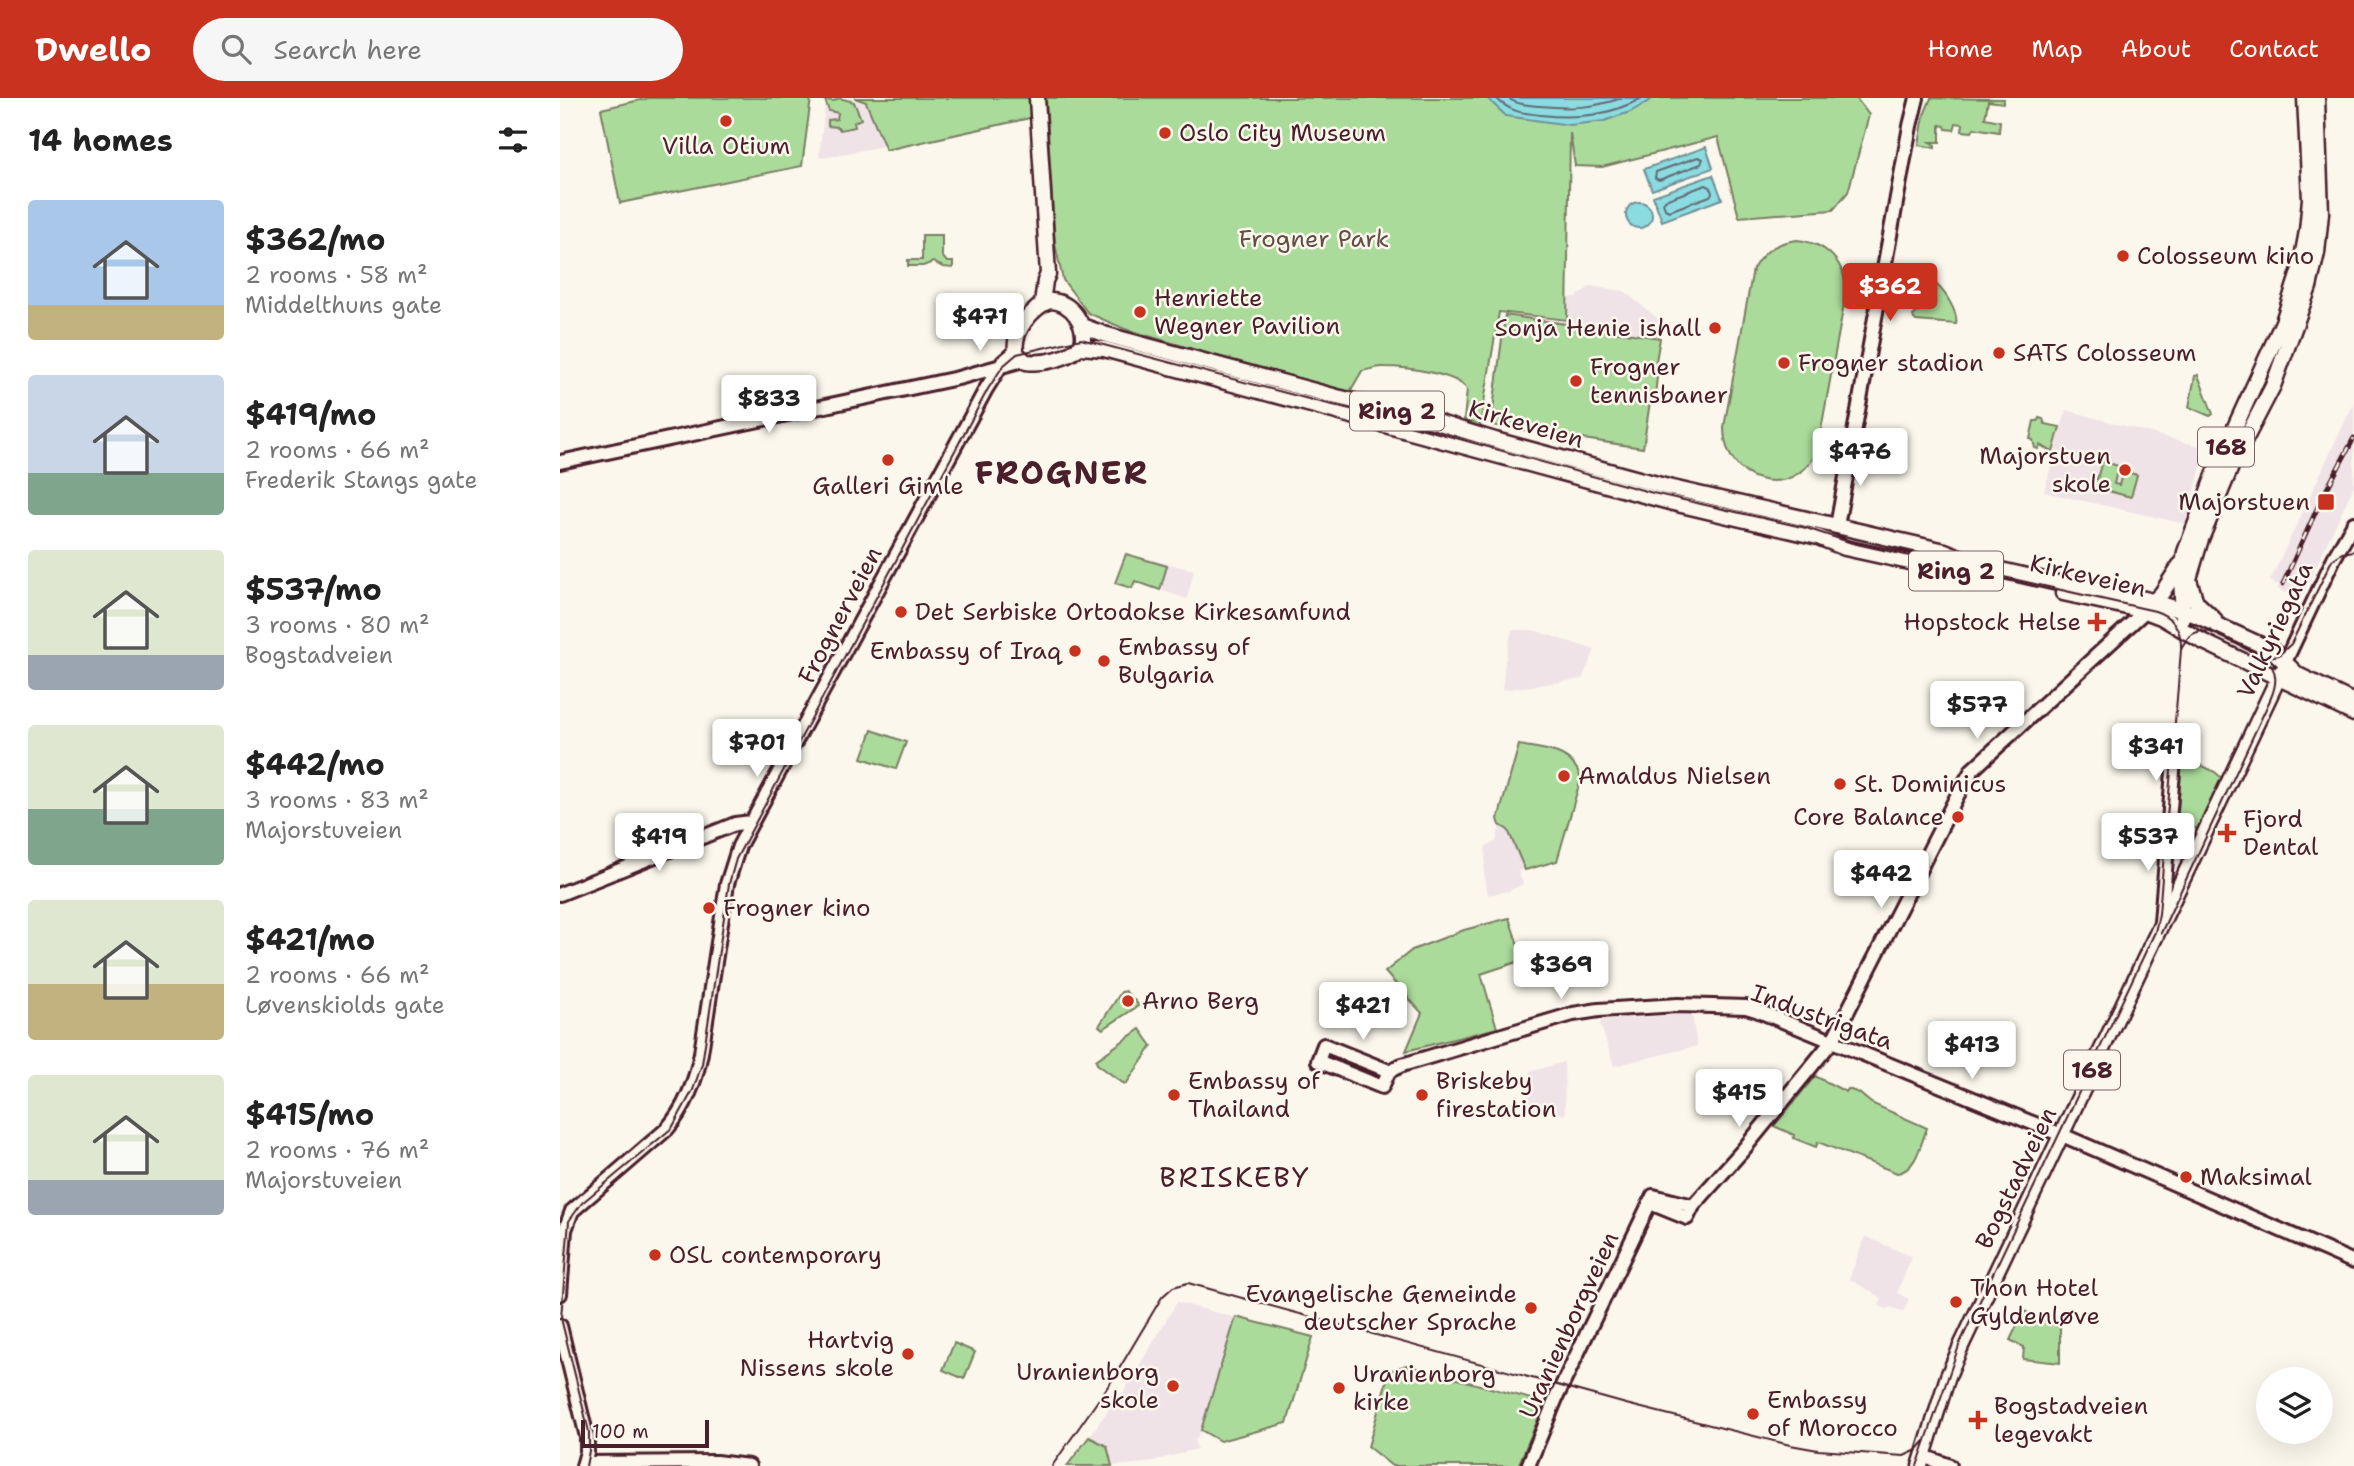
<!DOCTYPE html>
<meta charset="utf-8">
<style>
:root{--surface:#fff;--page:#f6f6f6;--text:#222;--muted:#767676;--accent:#c8321e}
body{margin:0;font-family:"Shantell Sans",sans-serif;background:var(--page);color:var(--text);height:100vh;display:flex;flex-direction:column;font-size:26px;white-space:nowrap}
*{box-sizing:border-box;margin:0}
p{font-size:23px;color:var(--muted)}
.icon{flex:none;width:38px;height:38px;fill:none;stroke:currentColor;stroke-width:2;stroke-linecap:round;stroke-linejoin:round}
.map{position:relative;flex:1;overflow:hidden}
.panel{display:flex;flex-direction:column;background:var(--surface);width:560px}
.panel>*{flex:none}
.buttons{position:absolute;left:1696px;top:1269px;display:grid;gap:14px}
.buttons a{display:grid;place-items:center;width:77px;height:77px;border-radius:50%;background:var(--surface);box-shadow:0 7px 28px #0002;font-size:35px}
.scale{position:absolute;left:21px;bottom:18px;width:128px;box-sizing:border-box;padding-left:7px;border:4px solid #4a1f2b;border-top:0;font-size:19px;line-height:24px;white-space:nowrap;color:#4a1f2b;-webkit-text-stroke:5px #fbf7ec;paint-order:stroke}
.price{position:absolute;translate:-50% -60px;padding:0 16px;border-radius:7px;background:#fff;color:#222;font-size:23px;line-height:46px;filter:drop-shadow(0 2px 4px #0008)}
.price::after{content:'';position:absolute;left:50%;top:42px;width:21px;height:16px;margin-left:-10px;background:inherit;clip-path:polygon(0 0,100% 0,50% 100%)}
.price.active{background:var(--accent);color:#fff}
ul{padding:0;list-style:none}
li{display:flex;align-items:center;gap:21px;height:175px;padding:0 28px}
li span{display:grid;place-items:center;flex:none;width:196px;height:140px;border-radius:7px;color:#555}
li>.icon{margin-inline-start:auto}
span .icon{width:84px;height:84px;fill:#fffc;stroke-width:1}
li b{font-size:30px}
h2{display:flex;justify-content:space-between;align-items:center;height:84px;padding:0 28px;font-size:30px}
header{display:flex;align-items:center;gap:42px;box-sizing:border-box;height:98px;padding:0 35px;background:var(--accent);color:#fff}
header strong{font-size:33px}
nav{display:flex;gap:38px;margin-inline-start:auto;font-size:24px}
.search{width:490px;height:63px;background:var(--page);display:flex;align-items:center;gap:18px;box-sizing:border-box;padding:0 24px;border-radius:38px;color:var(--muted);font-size:26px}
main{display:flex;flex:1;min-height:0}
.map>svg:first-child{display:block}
.built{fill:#f0e3e8}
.green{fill:#abdb9b;stroke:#7a7d63;stroke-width:2}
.water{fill:#8adce0;stroke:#709098;stroke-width:2}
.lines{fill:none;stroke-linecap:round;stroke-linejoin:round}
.shore{stroke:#646b73;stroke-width:2}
.secondary-casing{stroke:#4a1f2b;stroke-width:18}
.primary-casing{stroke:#4a1f2b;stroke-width:19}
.secondary{stroke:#fbf7ec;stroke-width:12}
.primary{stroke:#fbf7ec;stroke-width:14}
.tram{stroke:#4a1f2b;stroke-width:2}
.rail-casing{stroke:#4a1f2b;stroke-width:5}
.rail{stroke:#fbf7ec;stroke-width:2.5;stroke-dasharray:8;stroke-linecap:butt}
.poi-dot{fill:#c8321e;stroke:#fbf7ec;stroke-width:2.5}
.labels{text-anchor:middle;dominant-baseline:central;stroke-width:5;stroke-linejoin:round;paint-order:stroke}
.shield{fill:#fbf7ec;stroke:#7f6065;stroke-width:2}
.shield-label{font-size:23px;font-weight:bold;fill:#4a1f2b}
.poi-label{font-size:24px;fill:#4a1f2b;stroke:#fbf7ec;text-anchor:start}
.park-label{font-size:24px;fill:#624e47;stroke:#fbf7ec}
.street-label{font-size:24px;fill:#4a1f2b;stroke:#fbf7ec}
.quarter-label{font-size:28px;letter-spacing:2px;fill:#4a1f2b;stroke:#fbf7ec}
.district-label{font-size:32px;font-weight:bold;letter-spacing:2px;fill:#4a1f2b;stroke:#fbf7ec}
</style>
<header>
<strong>Dwello</strong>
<div class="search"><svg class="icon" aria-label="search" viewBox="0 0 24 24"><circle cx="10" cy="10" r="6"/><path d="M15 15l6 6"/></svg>Search here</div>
<nav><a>Home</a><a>Map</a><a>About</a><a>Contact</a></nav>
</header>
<main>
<section class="panel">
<h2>14 homes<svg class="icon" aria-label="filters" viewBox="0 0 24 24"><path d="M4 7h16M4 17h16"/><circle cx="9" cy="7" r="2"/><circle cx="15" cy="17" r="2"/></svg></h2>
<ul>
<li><span style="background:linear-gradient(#a9c7e8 75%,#c2b280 0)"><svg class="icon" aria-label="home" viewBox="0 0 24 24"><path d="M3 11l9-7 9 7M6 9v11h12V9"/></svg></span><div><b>$362/mo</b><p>2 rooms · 58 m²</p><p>Middelthuns gate</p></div></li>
<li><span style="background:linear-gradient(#c9d6e8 70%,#7fa58c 0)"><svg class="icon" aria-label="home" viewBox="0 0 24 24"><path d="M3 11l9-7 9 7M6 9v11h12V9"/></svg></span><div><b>$419/mo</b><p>2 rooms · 66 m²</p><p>Frederik Stangs gate</p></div></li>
<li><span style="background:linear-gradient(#dfe7d0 75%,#9aa5b1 0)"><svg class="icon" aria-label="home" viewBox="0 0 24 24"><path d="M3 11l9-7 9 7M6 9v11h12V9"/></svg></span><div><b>$537/mo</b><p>3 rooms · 80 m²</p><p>Bogstadveien</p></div></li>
<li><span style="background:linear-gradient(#dfe7d0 60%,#7fa58c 0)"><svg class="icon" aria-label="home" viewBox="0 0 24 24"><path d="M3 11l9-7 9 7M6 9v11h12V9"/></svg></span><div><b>$442/mo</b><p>3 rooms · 83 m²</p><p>Majorstuveien</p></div></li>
<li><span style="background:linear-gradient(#dfe7d0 60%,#c2b280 0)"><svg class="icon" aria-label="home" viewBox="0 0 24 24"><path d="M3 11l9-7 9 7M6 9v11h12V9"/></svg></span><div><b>$421/mo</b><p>2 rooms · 66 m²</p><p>Løvenskiolds gate</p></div></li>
<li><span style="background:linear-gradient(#dfe7d0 75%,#9aa5b1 0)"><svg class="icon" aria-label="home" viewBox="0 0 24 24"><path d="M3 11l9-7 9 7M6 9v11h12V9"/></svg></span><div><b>$415/mo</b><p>2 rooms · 76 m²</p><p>Majorstuveien</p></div></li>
</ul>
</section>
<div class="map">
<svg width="1794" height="1368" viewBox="0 0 1794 1368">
<rect width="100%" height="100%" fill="#fbf7ec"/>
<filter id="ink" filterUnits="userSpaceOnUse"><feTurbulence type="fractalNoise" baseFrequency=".0143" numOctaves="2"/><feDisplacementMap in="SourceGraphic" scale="14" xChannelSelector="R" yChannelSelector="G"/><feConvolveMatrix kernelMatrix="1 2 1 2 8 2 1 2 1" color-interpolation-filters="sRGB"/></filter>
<g filter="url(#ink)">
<!-- built -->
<path class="built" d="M 266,0 L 295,0 L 306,4 L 324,48 L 261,60 L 259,58 Z
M 1031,188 L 1064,193 L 1101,223 L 1099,240 L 993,225 L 998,202 L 1016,199 Z
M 1794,304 L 1794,388 L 1742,498 L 1734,495 L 1732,498 L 1717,491 L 1719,487 L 1710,483 Z
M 1506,312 L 1646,350 L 1626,426 L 1484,394 Z
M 566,456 L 634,472 L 627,501 L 575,483 L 572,490 L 555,485 Z
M 952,532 L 973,532 L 1035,552 L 1022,581 L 942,592 L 945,563 Z
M 940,727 L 947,732 L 960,761 L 963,771 L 958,773 L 963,786 L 949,793 L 928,797 L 924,774 L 926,748 L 936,744 Z
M 1132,916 L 1137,948 L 1054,968 L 1040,925 L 1042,922 Z
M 1004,964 L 1005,1017 L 969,1007 L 969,974 Z
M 1305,1138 L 1352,1159 L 1337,1195 L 1349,1201 L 1343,1214 L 1331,1209 L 1327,1211 L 1319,1208 L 1322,1200 L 1289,1181 Z
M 617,1204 L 676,1220 L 647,1321 L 635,1343 L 637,1351 L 586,1365 L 552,1368 L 546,1348 L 529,1339 L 554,1304 L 557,1305 Z"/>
<!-- green -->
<path class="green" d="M 89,0 L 251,0 L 242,68 L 60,105 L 41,11 Z
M 279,0 L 294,4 L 301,21 L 294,24 L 295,29 L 280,32 L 278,29 L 268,28 L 268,22 L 277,21 L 278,15 L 269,13 L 265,2 L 274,3 Z
M 295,0 L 469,0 L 470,20 L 326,52 L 306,4 Z
M 486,0 L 1296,0 L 1309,17 L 1288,94 L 1273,112 L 1179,119 L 1158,39 L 1042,69 L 1015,68 L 1010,35 L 1007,222 L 939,214 L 920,328 L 904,322 L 907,291 C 895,275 845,269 824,269 C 817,268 809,272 802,273 L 788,297 L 565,231 L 528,215 L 503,182 L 495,146 Z
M 1371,0 L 1444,1 L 1443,5 L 1428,3 L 1425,20 L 1440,23 L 1439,34 L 1414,30 L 1412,34 L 1402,33 L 1403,26 L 1396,25 L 1394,32 L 1386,31 L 1385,28 L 1380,27 L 1380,44 L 1370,44 L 1375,47 L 1375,50 L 1359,47 L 1364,17 Z
M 362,137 L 382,137 L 382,158 L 387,164 L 393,164 L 393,170 L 383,169 L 373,164 L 363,168 L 348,168 L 348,162 L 362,162 Z
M 1237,142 C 1267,145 1286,165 1286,195 L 1257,354 C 1231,404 1163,385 1164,329 L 1193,171 C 1203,153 1217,144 1237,142 Z
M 1377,187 C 1385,194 1399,216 1396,226 L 1356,223 L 1354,221 L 1353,218 L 1366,206 L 1372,189 Z
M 945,217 L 1100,240 L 1095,269 L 1098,270 L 1095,297 L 1091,297 L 1083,350 L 931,327 Z
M 1638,277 L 1653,316 L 1650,318 L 1629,309 L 1635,278 Z
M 1479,320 L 1483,321 L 1485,326 L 1500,329 L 1493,354 L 1480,347 L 1478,351 L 1475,350 L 1473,342 L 1470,341 L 1474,323 L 1478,323 Z
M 1542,363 L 1558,368 L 1554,386 L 1559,387 L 1563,373 L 1577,377 L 1571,399 L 1529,388 L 1531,380 L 1537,381 Z
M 566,456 L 607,468 L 600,492 L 575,483 L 572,490 L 555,485 Z
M 312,632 L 346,644 L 336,671 L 302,660 Z
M 959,647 C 986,652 1011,651 1021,680 L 997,763 L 965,772 L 948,732 L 940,727 L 938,721 Z
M 1625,659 L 1655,674 L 1663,681 L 1661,689 L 1657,691 L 1638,731 L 1617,725 L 1621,673 L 1618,669 L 1619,663 Z
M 949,820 L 963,862 L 921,876 L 937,930 L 846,953 L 862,915 L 825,874 L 852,852 L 904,832 Z
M 565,893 L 577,905 L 578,908 L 543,931 L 539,928 L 561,894 Z
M 580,931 L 592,948 L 566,986 L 563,985 L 537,966 L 536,962 Z
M 1255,978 L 1286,994 L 1288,991 L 1299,995 L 1311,1005 L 1367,1030 C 1361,1045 1356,1073 1337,1075 L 1258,1044 L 1256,1049 L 1233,1040 L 1234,1037 L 1214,1028 Z
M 1464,1213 L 1500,1229 L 1500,1265 L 1463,1261 L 1464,1249 L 1450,1242 Z
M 676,1219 L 753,1239 L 727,1325 L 660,1343 L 641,1332 Z
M 394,1245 L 415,1254 L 404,1281 L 383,1272 Z
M 846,1267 L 982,1304 L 982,1312 L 958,1368 L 832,1368 L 808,1349 L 828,1278 L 832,1272 Z
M 529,1339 L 547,1348 L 552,1368 L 507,1368 Z"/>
<!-- water -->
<path class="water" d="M 927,0 L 1094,0 L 1070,14 L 1044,23 L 1010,27 L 946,18 Z
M 1146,49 L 1153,70 L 1092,92 L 1084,71 Z
M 1153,77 L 1162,101 L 1102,123 L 1093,98 Z
M1066 117a13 13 0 1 1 26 0a13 13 0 1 1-26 0Z"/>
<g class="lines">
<!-- shore -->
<path class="shore" d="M 936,0 C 950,14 962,15 981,17 C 1017,21 1049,18 1082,0
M 948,0 C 957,7 969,7 980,8 C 1010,11 1033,10 1062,0
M 1138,59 L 1143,61 L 1141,66 L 1099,82 L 1095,80 L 1096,74 Z
M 1146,87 L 1150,89 L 1152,95 L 1150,98 L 1109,113 L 1105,111 L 1103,105 L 1105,102 Z"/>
<!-- secondary casing -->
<g class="secondary-casing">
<path id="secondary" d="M 0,364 L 398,280 L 463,262
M 1277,428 L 1350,28 L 1357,0
M 1724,566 L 1774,460 L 1794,425
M 0,796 L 175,726 L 192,724
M 1601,824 L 1615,648
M 829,973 L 764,947 L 758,963 L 822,989 L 829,973 L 842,967 L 1013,916 L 1039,912 L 1118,907 L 1186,909 L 1196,912 L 1509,1040 L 1794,1164
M 1090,1105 L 1127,1120 L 1133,1108 L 1183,1052 L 1273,942 L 1397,698 L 1412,672 L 1585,513
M 0,1196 L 5,1132 L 12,1113 L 107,1031 C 125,1010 136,982 141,955 L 167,786 L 179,748 L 426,291 L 443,264 L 456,253
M 0,1228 L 27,1339 L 27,1354 L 23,1368
M 1363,1358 L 1390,1368
M 25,1365 L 156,1364 L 189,1368
M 968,1368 L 997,1298 L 1093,1098 L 1133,1108"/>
</g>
<!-- primary casing -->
<g class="primary-casing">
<path id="primary" d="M 477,0 L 488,176 L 485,183 L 482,205
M 491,203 C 512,204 527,227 522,246 C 510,261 484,266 466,264 L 457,256 C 450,236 473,207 491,203 Z
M 522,228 L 547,237 L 777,299 L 850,316 L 935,342 L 1108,389 L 1385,453 L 1419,467 L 1502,486 L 1535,490 L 1585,501 L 1633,516 L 1712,552 L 1738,577 L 1794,604
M 521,249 L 544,251 L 1113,405 L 1258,439 L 1285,450 L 1381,471 L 1432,480
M 1629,482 L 1636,504 L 1654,521
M 1628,484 L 1641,441 L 1671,369 L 1713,288 L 1749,189 L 1757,155 L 1761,115 L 1757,0
M 1503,495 L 1585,513 L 1601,519 L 1642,543 L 1794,616
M 1588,509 L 1602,495 L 1620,467
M 1623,520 L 1621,479 L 1625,454 L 1659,364 L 1723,224 L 1740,171 L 1747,133 L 1750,101 L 1745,0
M 1360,1368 L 1388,1278 L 1402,1246 L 1721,574"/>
</g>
<!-- secondary -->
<use href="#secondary" class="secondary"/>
<!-- primary -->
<use href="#primary" class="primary"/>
<!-- tram -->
<path class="tram" d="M 1709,559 L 1719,557 L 1731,546 L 1772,462 L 1782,455 L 1794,453
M 1601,835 L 1710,602 C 1723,573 1712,563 1686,551 C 1674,545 1663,539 1650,534 C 1636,531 1626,538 1621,552
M 26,1368 L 29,1353 L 29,1334 L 1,1220 L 9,1123 L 22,1105 L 112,1030 L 133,992 L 142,966 L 169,786 L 176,761 L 428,291 L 443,268 L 457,256 L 521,241 L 760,304 L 799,313 L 1093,395 L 1246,430 L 1292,445 L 1595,513 C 1614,519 1622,532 1621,552 L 1599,816 L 1595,834 L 1400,1245 L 1357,1368
M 492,1368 L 553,1281 L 602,1199 L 613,1189 L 628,1185 L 1066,1306 L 1230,1347 L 1258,1352 L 1344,1358 L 1357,1352 L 1365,1343"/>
<!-- rail casing -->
<g class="rail-casing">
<path id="rail" d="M 1723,486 L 1761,402 L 1794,340"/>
</g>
<!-- rail -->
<use href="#rail" class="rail"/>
</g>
</g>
<!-- markers -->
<g class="poi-dot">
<circle cx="166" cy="23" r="7"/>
<circle cx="605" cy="35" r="7"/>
<circle cx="1563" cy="158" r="7"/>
<circle cx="580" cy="214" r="7"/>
<circle cx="1155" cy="230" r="7"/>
<circle cx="1439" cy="255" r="7"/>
<circle cx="1224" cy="265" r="7"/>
<circle cx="1016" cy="283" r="7"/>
<circle cx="328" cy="362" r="7"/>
<circle cx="1565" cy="372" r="7"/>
<rect x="1757" y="395" width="18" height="18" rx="3.5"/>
<circle cx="341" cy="514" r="7"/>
<path d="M1533.5 513.5h7v7h7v7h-7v7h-7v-7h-7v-7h7z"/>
<circle cx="515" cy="553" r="7"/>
<circle cx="544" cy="563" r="7"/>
<circle cx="1004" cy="678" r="7"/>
<circle cx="1280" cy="686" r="7"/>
<circle cx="1398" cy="719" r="7"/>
<path d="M1663.5 724.5h7v7h7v7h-7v7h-7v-7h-7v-7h7z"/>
<circle cx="149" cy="810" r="7"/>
<circle cx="568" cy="903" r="7"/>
<circle cx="614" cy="997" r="7"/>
<circle cx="862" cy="997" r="7"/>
<circle cx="1626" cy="1079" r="7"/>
<circle cx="95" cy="1157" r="7"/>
<circle cx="1396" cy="1204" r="7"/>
<circle cx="971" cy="1210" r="7"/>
<circle cx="348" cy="1256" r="7"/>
<circle cx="613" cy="1288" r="7"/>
<circle cx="779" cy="1290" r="7"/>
<circle cx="1193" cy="1316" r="7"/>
<path d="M1414.5 1311.5h7v7h7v7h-7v7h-7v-7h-7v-7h7z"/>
</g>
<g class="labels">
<!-- shield labels -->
<g class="shield">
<rect x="790" y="293.5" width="94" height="39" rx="5"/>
<rect x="1638" y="329.5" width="56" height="39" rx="5"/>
<rect x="1349" y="453.5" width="94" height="39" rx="5"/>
<rect x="1504" y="952.5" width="56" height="39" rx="5"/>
</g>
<g class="shield-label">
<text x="837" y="313">Ring 2</text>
<text x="1666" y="349">168</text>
<text x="1396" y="473">Ring 2</text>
<text x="1532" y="972">168</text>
</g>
<!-- poi labels -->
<g class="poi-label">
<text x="619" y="35">Oslo City Museum</text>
<text x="166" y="48" text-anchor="middle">Villa Otium</text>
<text x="1577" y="158">Colosseum kino</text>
<text x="594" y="200">Henriette<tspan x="594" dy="28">Wegner Pavilion</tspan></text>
<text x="1141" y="230" text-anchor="end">Sonja Henie ishall</text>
<text x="1453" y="255">SATS Colosseum</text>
<text x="1238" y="265">Frogner stadion</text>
<text x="1030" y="269">Frogner<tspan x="1030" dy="28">tennisbaner</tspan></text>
<text x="1551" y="358" text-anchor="end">Majorstuen<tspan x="1551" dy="28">skole</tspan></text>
<text x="328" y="388" text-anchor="middle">Galleri Gimle</text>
<text x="1750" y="404" text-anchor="end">Majorstuen</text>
<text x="355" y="514">Det Serbiske Ortodokse Kirkesamfund</text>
<text x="1521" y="524" text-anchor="end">Hopstock Helse</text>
<text x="558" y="549">Embassy of<tspan x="558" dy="28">Bulgaria</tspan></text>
<text x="501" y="553" text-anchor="end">Embassy of Iraq</text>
<text x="1018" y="678">Amaldus Nielsen</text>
<text x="1294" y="686">St. Dominicus</text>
<text x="1384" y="719" text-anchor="end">Core Balance</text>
<text x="1683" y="721">Fjord<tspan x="1683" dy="28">Dental</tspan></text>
<text x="163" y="810">Frogner kino</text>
<text x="582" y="903">Arno Berg</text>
<text x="628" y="983">Embassy of<tspan x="628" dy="28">Thailand</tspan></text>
<text x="876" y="983">Briskeby<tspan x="876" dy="28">firestation</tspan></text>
<text x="1640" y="1079">Maksimal</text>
<text x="109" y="1157">OSL contemporary</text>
<text x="1410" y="1190">Thon Hotel<tspan x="1410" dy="28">Gyldenløve</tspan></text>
<text x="957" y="1196" text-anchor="end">Evangelische Gemeinde<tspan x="957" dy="28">deutscher Sprache</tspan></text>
<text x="334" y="1242" text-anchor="end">Hartvig<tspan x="334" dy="28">Nissens skole</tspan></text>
<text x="599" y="1274" text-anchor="end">Uranienborg<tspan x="599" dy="28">skole</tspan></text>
<text x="793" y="1276">Uranienborg<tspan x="793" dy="28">kirke</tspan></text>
<text x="1207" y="1302">Embassy<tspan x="1207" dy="28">of Morocco</tspan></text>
<text x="1434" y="1308">Bogstadveien<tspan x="1434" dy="28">legevakt</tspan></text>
</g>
<!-- park labels -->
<g class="park-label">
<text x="754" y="141">Frogner Park</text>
</g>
<!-- street labels -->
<g class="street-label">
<text transform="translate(966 326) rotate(16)">Kirkeveien</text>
<text transform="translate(1528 478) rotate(13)">Kirkeveien</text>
<text transform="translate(280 517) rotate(-62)">Frognerveien</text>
<text transform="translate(1715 532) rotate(-65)">Valkyriegata</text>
<text transform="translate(1262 919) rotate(20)">Industrigata</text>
<text transform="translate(1456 1080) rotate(-64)">Bogstadveien</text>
<text transform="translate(1009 1227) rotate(-65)">Uranienborgveien</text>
</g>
<!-- quarter labels -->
<g class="quarter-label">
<text x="675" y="1079">BRISKEBY</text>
</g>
<!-- district labels -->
<g class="district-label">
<text x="502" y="374">FROGNER</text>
</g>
</g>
</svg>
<div class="buttons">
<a><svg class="icon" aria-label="layers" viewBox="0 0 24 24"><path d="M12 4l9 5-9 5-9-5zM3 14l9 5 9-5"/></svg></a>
</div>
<div class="scale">100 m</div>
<b class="price active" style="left:1330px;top:225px">$362</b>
<b class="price" style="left:420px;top:255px">$471</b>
<b class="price" style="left:209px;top:337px">$833</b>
<b class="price" style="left:1300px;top:390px">$476</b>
<b class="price" style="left:1417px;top:643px">$577</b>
<b class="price" style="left:197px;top:681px">$701</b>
<b class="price" style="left:1596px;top:685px">$341</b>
<b class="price" style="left:99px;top:775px">$419</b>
<b class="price" style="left:1588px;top:775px">$537</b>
<b class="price" style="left:1321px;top:812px">$442</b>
<b class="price" style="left:1001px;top:903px">$369</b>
<b class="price" style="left:803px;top:944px">$421</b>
<b class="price" style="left:1412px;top:983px">$413</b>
<b class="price" style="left:1179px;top:1031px">$415</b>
</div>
</main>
